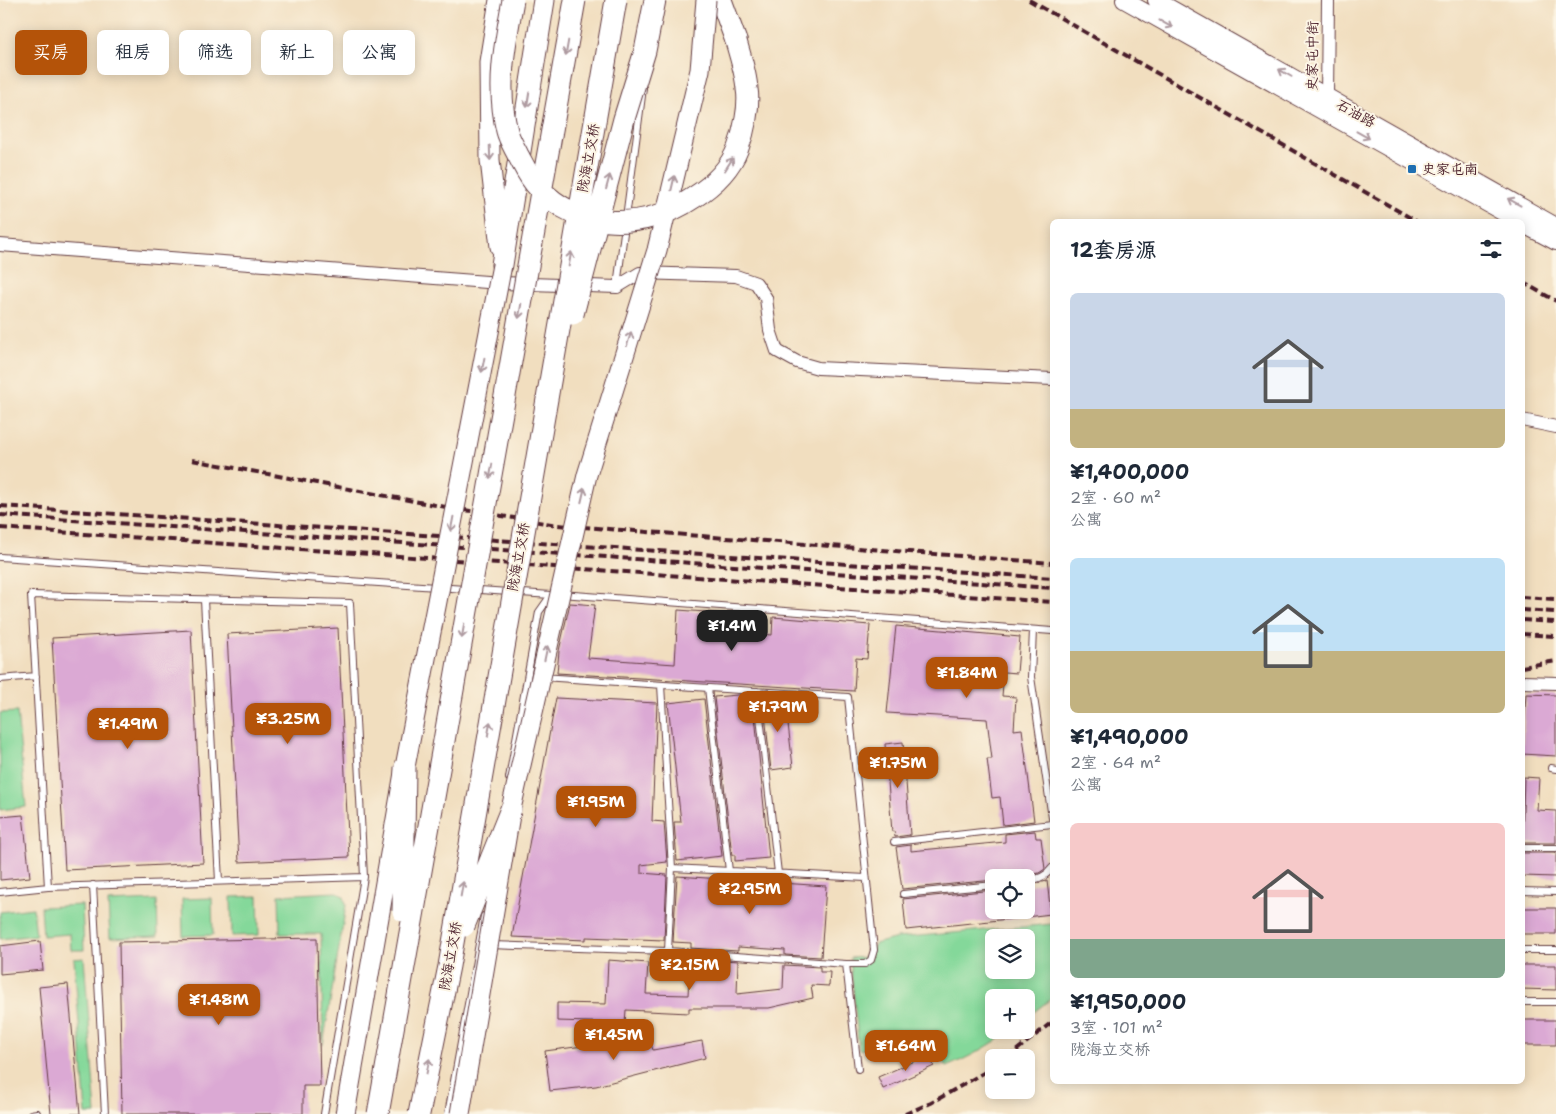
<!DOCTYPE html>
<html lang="zh">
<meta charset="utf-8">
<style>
:root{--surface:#fff;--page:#f6f6f7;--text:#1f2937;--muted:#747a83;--accent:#b45309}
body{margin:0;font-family:"Shantell Sans","LXGW WenKai TC",sans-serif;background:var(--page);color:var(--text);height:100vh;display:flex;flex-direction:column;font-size:19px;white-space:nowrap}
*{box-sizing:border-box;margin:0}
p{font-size:16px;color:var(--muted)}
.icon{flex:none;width:28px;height:28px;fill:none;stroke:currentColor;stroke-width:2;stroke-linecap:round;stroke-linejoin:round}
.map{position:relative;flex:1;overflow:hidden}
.panel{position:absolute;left:1050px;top:219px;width:475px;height:865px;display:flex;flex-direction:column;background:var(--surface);border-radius:8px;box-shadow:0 2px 12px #0003}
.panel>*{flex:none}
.hud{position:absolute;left:15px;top:30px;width:475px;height:45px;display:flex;gap:10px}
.tools{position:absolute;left:985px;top:869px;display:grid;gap:10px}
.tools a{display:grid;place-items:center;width:50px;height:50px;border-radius:8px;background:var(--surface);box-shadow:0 2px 12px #0003;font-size:25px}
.price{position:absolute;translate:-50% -42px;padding:0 11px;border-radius:10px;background:var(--accent);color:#fff;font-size:16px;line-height:32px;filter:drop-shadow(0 1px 2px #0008)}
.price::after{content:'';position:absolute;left:50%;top:30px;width:15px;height:11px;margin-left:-8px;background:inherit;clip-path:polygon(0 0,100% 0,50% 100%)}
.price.selected{background:#222;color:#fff}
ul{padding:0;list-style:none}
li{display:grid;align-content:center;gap:10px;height:265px;padding:0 20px}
li span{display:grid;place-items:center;height:155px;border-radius:8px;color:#555}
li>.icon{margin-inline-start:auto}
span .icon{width:90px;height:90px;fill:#fffc;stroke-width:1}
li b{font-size:21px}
h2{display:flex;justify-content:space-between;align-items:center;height:60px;padding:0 20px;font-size:21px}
.tag{padding:0 18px;border-radius:8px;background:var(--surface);box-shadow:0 2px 12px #0003;font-size:18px;line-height:45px}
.tag.selected{background:var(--accent);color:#fff}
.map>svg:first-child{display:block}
.green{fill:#84d89a;stroke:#677c62;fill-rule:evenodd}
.building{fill:#dba9d4}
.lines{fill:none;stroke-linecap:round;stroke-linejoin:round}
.service-casing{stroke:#633c41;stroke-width:8}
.minor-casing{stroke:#633c41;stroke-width:14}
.tertiary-casing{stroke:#633c41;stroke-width:18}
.secondary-casing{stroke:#633c41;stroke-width:21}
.primary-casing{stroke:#633c41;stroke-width:23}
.trunk-casing{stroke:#633c41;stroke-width:23}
.service{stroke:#fff;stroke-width:6}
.minor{stroke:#fff;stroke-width:12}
.tertiary{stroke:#fff;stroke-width:16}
.secondary{stroke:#fff;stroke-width:19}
.primary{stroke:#fff;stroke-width:21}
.trunk{stroke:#fff;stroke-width:21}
.rail{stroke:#4a1f2b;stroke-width:4;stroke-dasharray:8 4;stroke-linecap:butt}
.secondary-bridge-casing{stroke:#633c41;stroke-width:21;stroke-linecap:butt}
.trunk-bridge-casing{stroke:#633c41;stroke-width:23;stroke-linecap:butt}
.secondary-bridge{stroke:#fff;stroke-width:19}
.trunk-bridge{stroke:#fff;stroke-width:21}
.oneway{stroke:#ae9aa0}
.poi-dot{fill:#1f6fb2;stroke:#fcf5e5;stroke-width:2}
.labels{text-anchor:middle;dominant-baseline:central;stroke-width:4;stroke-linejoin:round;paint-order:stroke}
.street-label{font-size:14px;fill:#4a1f2b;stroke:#fcf5e5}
.poi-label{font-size:14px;fill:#4a1f2b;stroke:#fcf5e5;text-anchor:start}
</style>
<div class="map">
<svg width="1556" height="1114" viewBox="0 0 1556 1114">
<rect width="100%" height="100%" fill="#fcf5e5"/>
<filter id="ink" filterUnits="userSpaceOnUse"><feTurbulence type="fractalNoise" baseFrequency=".02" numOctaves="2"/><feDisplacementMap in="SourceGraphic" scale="10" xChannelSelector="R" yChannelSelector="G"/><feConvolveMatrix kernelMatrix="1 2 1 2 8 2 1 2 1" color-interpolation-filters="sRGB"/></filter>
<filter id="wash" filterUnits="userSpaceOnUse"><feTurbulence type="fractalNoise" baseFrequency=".0096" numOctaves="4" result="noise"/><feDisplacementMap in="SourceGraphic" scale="20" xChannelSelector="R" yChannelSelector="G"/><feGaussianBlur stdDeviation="1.12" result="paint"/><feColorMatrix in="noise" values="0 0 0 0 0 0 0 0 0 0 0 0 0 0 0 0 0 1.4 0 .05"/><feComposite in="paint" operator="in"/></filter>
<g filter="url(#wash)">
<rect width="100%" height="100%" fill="#f1debf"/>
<!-- green -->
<path class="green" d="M 17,712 L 26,807 L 0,810 L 0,713 Z
M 337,892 L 344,897 L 346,905 L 323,1045 L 321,934 L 280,934 L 279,895 Z
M 258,896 L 259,935 L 232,936 L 231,897 Z
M 212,898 L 213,935 L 183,936 L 182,899 Z
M 157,900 L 158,936 L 110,938 L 108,902 Z
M 82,905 L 84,950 L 71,950 L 70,934 L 43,936 L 41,907 Z
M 33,908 L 36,935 L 0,939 L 0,912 Z
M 1052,924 L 1052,998 L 1026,1018 L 1026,998 L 994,998 L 994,1030 L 1011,1030 C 990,1046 970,1057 946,1067 L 928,1033 L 903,1043 L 859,1050 L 850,958 L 868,957 L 875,944 L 897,938 ZM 994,938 L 1026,938 L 1026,970 L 994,970 Z
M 84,958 L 96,1114 L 86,1114 L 74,959 Z"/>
<g id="blocks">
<!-- building -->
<path class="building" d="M 570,603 L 595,605 L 588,658 L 675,664 L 678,610 L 748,615 L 747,633 L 772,635 L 773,617 L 870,625 L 867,659 L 856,658 L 854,691 L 557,673 L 559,651 Z
M 896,626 L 1020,637 L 1017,673 L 1004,672 L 1002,696 L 1016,697 L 1014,730 L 1022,729 L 1034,821 L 1003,825 L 1000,797 L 992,798 L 987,759 L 992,759 L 987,719 L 887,713 Z
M 338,628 L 349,857 L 239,862 L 227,634 Z
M 191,630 L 203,863 L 65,870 L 52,638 Z
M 1526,694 L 1556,695 L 1556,756 L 1522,754 Z
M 738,695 L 753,696 L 769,858 L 735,861 L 735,855 L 732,855 L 714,697 Z
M 763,696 L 785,698 L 793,767 L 771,770 Z
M 556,698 L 657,703 L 652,821 L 664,822 L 667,862 L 641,865 L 641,873 L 667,875 L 664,940 L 586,937 L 586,940 L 512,937 Z
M 704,699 L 722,856 L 677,861 L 674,822 L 681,822 L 668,703 Z
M 903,742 L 910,835 L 895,837 L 894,831 L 892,832 L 885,744 Z
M 1524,777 L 1539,778 L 1537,810 L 1556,811 L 1556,843 L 1522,843 Z
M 23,815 L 30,877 L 0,880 L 0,817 Z
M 1035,831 L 1036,838 L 1041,838 L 1045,869 L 1039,873 L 1026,876 L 1026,870 L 994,874 L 994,880 L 902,889 L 896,847 L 911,845 L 911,851 L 1005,842 L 1005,834 Z
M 1522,853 L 1556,853 L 1556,877 L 1522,876 Z
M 677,876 L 826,886 L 821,957 L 785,955 L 785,950 L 738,947 L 738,951 L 691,948 L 691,943 L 673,942 Z
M 1047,881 L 1051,914 L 1026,917 L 1026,886 Z
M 994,890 L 994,910 L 1017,910 L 1018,918 L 906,930 L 903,899 Z
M 1522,908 L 1556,908 L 1556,934 L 1522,934 Z
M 317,938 L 320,1086 L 303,1086 L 303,1114 L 122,1114 L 119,942 Z
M 40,941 L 43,970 L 0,974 L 0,946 Z
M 690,958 L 738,961 L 737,994 L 783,989 L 784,965 L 820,967 L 820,972 L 830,972 L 829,986 L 811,985 L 813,998 L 769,1008 L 689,1008 L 689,1013 L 626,1010 L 625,1023 L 557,1021 L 557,1003 L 606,1004 L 608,960 L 648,963 L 646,994 L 688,995 Z
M 1522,965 L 1556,965 L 1556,990 L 1522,989 Z
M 68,984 L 80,1114 L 51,1114 L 39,987 Z
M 1522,1020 L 1556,1020 L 1556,1045 L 1522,1045 Z
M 647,1032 L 653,1050 L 702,1041 L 705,1058 L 596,1086 L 550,1091 L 545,1051 L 591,1045 Z
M 929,1055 L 934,1066 L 883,1089 L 878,1077 Z"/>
</g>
</g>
<g filter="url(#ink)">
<use href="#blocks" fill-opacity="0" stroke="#633c41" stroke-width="1"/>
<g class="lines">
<!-- service casing -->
<g class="service-casing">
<path id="service" d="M 617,286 L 643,88
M 0,557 L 551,595
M 204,600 L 219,881
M 1033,630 L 1031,677 L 1052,818
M 0,679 L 36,676
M 661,685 L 672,868 L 668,951
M 708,688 L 729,871
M 757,691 L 778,873
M 1551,768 L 1556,769
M 509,778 L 539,612 L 551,595 L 561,594 L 1052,631
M 894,842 L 1052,824
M 1522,848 L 1556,848
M 672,868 L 866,878
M 1026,881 C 1037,880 1046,877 1052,868
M 93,885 L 105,1114
M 48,887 L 31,595 L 350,603 L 364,877 L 324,1114
M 1522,891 L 1556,892
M 0,892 L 48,887 L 364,877
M 903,894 L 994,885
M 490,945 L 668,951 L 846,964 L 865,964 L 871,960 L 874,950 L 848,697 L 542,677
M 1522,950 L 1556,950
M 846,964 L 858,1069
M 1522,1002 L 1556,1002
M 31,1114 L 37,1113
M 448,1114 L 484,916"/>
</g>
<!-- minor casing -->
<g class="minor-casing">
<path id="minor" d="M 1324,102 L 1327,97 L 1328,0
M 0,245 L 500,283 L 617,287 L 640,273 L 736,276 L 756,283 L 766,298 L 770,330 L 777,351 L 797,362 L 818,368 L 1052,379
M 1522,420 L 1556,427
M 1523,682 L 1556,683"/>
</g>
<!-- tertiary casing -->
<g class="tertiary-casing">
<path id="tertiary" d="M 1124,0 L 1518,221
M 1156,0 L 1556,226
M 1522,224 L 1556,242"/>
</g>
<!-- secondary casing -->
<g class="secondary-casing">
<path id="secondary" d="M 499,0 L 489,62 L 490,160 L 500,247"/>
</g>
<!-- primary casing -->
<g class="primary-casing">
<path id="primary" d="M 502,265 L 544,0"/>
</g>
<!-- trunk casing -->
<g class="trunk-casing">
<path id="trunk" d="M 721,0 L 736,41"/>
</g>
<!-- service -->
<use href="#service" class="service"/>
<!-- minor -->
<use href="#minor" class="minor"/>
<!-- tertiary -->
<use href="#tertiary" class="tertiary"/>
<!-- secondary -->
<use href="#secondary" class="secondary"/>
<!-- primary -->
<use href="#primary" class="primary"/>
<!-- trunk -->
<use href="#trunk" class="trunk"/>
<!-- rail -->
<path class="rail" d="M 1029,0 L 1416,221
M 1522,282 L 1556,301
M 192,460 L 446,507 L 557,525 L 1052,563
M 0,506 L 1052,578
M 0,515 L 1052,588
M 0,528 L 1052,602
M 1522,597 L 1556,599
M 1522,610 L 1556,612
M 1522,620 L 1556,622
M 1522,634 L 1556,636
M 1522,667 L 1556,661
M 1007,1058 L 1052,1022
M 905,1114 L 931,1103 L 994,1067"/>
<!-- secondary-bridge casing -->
<g class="secondary-bridge-casing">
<path id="secondary-bridge" d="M 345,1114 L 405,767 L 502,265
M 460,1114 L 511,809 L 587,475 L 657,250 L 700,70 L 706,0"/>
</g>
<!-- trunk-bridge casing -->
<g class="trunk-bridge-casing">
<path id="trunk-bridge" d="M 513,0 C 505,43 496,87 507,131 C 509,139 514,147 518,155 C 524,166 529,178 538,187 C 579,232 646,230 693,198 C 712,186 730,169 738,148 C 744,132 750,106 747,89 C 746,73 740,56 736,41
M 573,314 L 624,119 L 645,51 L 655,0
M 403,911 L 405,767
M 464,926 L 511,809
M 378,1114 L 575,0
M 419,1114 L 449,966 L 616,0"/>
</g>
<!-- secondary-bridge -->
<use href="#secondary-bridge" class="secondary-bridge"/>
<!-- trunk-bridge -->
<use href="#trunk-bridge" class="trunk-bridge"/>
</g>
<!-- one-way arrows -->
<defs><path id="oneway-shaft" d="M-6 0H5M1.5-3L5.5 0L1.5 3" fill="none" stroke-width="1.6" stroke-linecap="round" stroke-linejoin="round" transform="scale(1.25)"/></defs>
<g class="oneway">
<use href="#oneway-shaft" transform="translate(1166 24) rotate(29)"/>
<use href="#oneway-shaft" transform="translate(567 48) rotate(100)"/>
<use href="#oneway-shaft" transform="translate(1285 73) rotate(-150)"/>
<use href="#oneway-shaft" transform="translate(528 100) rotate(99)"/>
<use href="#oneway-shaft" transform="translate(1363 135) rotate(29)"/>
<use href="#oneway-shaft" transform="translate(490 153) rotate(88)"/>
<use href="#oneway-shaft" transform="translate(729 164) rotate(-58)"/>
<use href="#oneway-shaft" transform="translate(608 182) rotate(-75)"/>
<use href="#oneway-shaft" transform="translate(673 183) rotate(-77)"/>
<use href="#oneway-shaft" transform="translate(1514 202) rotate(-151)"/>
<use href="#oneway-shaft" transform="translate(570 259) rotate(-80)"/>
<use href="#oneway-shaft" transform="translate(520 311) rotate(100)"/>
<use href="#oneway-shaft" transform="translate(629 339) rotate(-73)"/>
<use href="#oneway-shaft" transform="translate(483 365) rotate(101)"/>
<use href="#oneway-shaft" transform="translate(491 471) rotate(100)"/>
<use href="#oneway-shaft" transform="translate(583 495) rotate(-77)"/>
<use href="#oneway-shaft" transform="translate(452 524) rotate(101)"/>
<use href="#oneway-shaft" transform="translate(463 631) rotate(100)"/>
<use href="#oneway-shaft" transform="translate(546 653) rotate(-78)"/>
<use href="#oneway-shaft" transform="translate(489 729) rotate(-80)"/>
<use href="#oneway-shaft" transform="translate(462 889) rotate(-80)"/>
<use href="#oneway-shaft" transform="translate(428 1066) rotate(-79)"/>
</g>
</g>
<!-- markers -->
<rect class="poi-dot" x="1407" y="164" width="10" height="10" rx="2.5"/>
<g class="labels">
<!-- street labels -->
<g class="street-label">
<text transform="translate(1312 56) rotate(-89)">史家屯中街</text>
<text transform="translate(1356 113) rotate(29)">石油路</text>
<text transform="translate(588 158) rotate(-80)">陇海立交桥</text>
<text transform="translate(518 557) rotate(-80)">陇海立交桥</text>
<text transform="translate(450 956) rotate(-80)">陇海立交桥</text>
</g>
<!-- poi labels -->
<g class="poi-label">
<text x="1422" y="169">史家屯南</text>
</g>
</g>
</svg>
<div class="tools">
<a><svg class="icon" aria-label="locate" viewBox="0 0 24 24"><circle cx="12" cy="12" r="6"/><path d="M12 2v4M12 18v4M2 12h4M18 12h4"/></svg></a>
<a><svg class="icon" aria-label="layers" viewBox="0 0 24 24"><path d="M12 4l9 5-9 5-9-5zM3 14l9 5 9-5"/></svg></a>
<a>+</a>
<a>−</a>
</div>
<b class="price selected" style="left:732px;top:652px">¥1.4M</b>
<b class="price" style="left:967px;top:699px">¥1.84M</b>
<b class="price" style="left:778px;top:733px">¥1.79M</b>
<b class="price" style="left:288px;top:745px">¥3.25M</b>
<b class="price" style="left:128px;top:750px">¥1.49M</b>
<b class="price" style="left:898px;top:789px">¥1.75M</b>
<b class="price" style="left:596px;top:828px">¥1.95M</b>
<b class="price" style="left:750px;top:915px">¥2.95M</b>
<b class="price" style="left:690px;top:991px">¥2.15M</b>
<b class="price" style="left:219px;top:1026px">¥1.48M</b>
<b class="price" style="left:614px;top:1061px">¥1.45M</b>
<b class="price" style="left:906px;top:1072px">¥1.64M</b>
<div class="hud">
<a class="tag selected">买房</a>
<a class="tag">租房</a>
<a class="tag">筛选</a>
<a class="tag">新上</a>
<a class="tag">公寓</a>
</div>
<section class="panel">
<h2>12套房源<svg class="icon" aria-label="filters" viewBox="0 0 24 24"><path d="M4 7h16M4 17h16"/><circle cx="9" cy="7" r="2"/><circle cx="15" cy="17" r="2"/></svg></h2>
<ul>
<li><span style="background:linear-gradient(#c9d6e8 75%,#c2b280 0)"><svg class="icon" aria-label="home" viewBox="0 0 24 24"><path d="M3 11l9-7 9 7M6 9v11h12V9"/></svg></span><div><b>¥1,400,000</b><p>2室 · 60 m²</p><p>公寓</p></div></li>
<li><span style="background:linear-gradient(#bfe0f5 60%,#c2b280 0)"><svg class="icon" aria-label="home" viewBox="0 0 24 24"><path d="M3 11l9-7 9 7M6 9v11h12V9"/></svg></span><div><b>¥1,490,000</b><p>2室 · 64 m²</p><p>公寓</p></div></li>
<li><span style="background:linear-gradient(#f6c9c9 75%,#7fa58c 0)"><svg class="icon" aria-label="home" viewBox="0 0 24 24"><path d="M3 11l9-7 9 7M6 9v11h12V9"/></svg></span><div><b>¥1,950,000</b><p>3室 · 101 m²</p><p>陇海立交桥</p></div></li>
</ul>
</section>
</div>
